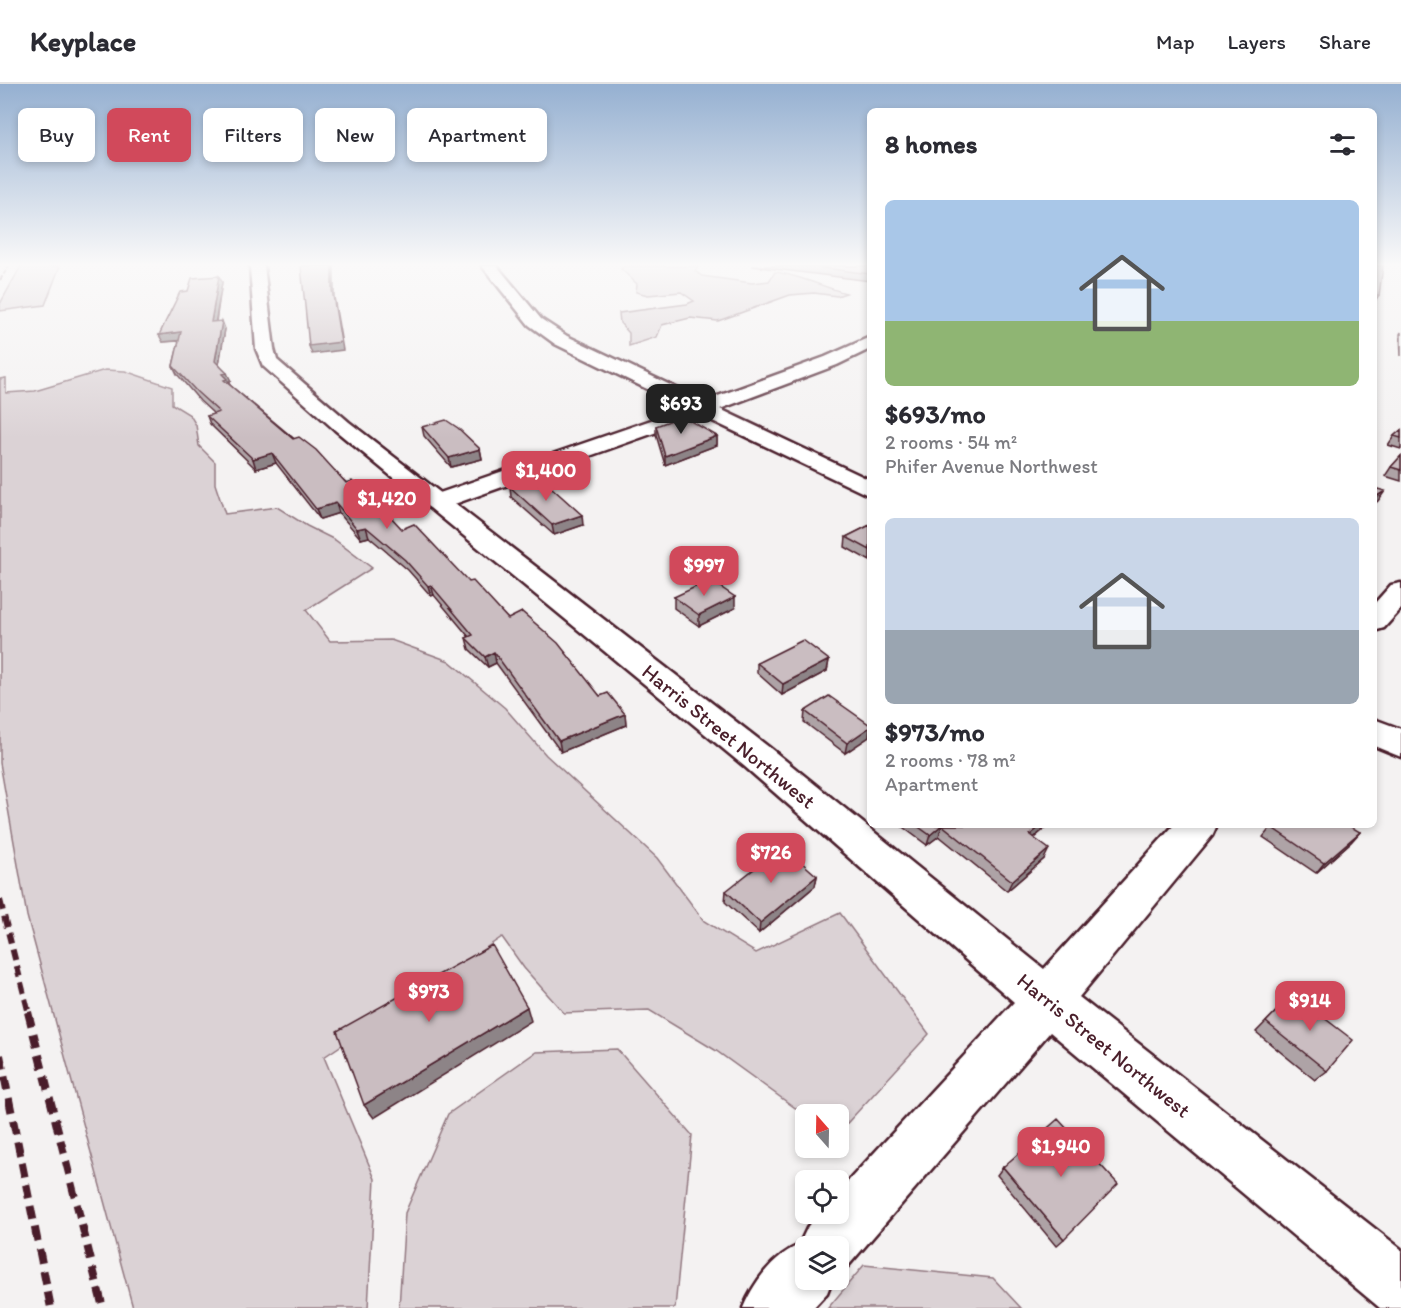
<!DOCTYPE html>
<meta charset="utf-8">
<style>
:root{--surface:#fff;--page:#f2f2f3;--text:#2b2b33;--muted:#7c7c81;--line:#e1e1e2;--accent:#d1495b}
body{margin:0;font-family:Itim,sans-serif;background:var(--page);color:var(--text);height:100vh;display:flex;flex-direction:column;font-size:22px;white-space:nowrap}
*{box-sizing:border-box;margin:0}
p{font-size:20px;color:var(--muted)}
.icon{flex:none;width:33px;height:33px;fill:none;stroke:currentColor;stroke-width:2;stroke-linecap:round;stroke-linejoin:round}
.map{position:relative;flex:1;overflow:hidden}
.side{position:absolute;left:867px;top:24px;width:510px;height:720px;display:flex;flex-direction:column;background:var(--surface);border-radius:9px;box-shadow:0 3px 9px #0003}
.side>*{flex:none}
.top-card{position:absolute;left:18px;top:24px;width:570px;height:54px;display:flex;gap:12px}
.needle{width:39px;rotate:340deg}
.buttons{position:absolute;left:795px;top:1020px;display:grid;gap:12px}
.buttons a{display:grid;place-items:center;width:54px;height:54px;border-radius:9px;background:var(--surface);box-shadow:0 3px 9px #0003;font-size:30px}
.price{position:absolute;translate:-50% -51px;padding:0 14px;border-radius:12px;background:var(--accent);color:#fff;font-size:20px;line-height:39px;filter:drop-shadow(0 2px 3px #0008)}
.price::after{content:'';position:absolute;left:50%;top:36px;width:18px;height:14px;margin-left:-9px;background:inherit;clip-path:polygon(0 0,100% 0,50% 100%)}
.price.current{background:#222;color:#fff}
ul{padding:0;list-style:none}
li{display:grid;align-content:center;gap:12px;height:318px;padding:0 18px}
li span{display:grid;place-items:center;height:186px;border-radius:9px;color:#555}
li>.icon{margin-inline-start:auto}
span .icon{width:108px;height:108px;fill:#fffc;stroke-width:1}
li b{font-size:26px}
h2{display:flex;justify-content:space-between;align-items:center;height:72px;padding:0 18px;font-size:26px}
.tag{padding:0 21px;border-radius:9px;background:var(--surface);box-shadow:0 3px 9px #0003;font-size:21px;line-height:54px}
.tag.current{background:var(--accent);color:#fff}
header{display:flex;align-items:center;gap:36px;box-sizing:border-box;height:84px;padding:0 30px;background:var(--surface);border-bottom:2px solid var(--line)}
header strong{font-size:28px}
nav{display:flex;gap:33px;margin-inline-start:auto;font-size:21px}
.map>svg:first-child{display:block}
.green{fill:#dbd2d5;stroke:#927880;stroke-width:1.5}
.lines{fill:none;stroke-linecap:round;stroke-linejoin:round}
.minor-casing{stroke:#4a1f2b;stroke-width:5}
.tertiary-casing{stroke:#4a1f2b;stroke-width:5}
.minor{fill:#fff;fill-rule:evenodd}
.tertiary{fill:#fff;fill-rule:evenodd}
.rail-far2{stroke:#4a1f2b;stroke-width:2;stroke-dasharray:4.5 2;stroke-linecap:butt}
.rail-far1{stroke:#4a1f2b;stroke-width:6;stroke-dasharray:11 6;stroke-linecap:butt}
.rail{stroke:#4a1f2b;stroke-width:8;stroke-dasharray:14 8;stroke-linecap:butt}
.wall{fill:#aea3a6;stroke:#4a1f2b;stroke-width:1.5}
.shaded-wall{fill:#8d8487;stroke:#4a1f2b;stroke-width:1.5}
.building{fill:#cabdc1;stroke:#4a1f2b;stroke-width:1.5}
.labels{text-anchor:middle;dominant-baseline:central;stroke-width:4.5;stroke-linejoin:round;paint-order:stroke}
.street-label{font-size:21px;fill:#4a1f2b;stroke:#fff}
</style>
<header>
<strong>Keyplace</strong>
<nav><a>Map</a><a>Layers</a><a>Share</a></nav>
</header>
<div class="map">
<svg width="1401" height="1224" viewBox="0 0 1401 1224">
<rect width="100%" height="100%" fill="#f4f2f2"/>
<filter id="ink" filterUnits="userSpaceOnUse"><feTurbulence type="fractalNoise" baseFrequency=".0167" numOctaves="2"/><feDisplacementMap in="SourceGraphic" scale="12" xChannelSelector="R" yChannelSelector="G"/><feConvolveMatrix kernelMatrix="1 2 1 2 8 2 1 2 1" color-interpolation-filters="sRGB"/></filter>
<g filter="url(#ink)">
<!-- green -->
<path class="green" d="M 21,182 L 60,182 L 45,221 L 0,227 L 0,220 Z
M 624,182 L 699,182 L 695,187 L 702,192 L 752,199 L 769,197 L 775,188 C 798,191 823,203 846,209 L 837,212 L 814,209 L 790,211 L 718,237 L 690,234 L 662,241 L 657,253 L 629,262 L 629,249 L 620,239 L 619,229 L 687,220 L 694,217 L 681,208 L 648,211 L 636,208 L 637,200 L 621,185 Z
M 105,286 L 125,287 L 172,303 L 172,320 L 190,331 L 196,341 L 199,362 L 215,378 L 215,400 L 225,430 L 277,423 L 307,442 L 335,456 L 372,484 L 306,526 L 330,557 L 391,556 L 449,577 L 505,624 L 546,671 L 657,774 L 704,837 L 756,869 L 840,829 L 929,950 L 839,1048 L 838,1030 L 805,1031 L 715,966 L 649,926 L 564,929 L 524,884 L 502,853 L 324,973 L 375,1095 L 368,1224 L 133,1224 L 27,832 L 0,679 L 0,295 L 6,294 L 6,309 L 35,307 Z
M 617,965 L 692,1051 L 675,1224 L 399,1224 L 405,1129 L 448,1030 L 536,968 Z
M 864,1181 L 993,1194 L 1021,1224 L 828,1224 Z"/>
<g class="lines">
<!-- minor casing -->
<g class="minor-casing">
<path id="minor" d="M 482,182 L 497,182 L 541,235 L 567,252 L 704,317 L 825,273 L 870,253 L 870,265 L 837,281 L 720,325 L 870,396 L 870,412 L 702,332 L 446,423 L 437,425 L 428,423 L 425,418 L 428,413 L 686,324 L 555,260 L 529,241 Z
M 1374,635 L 1401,645 L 1401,673 L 1374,662 Z"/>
</g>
<!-- tertiary casing -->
<g class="tertiary-casing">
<path id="tertiary" d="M 250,182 L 264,182 L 274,265 L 277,276 L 349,338 L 770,664 L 1044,885 L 1174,741 L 1217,741 L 1212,752 L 1079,913 L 1401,1165 L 1401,1224 L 1380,1224 L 1050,948 L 848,1182 L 838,1186 L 838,1162 L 806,1162 L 806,1196 L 832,1196 L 827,1209 L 813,1224 L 743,1224 C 754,1198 773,1172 799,1161 L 808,1142 L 819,1130 L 838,1130 L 838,1108 L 1014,918 L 744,682 L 335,346 L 263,282 L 256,265 Z
M 1401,499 L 1401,525 L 1384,544 L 1374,547 L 1374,520 L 1391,501 Z"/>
</g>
<!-- minor -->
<use href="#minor" class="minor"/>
<!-- tertiary -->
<use href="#tertiary" class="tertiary"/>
<!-- rail-far2 -->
<path class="rail-far2" d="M 0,196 L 9,182"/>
<!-- rail-far1 -->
<path class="rail-far1" d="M 0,816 L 29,930"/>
<!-- rail -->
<path class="rail" d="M 28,928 L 103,1224
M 0,971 L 51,1224"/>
</g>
<!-- wall -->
<path class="wall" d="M 752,182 L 870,182 L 870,197 Z
M 1374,182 L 1379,211 L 1375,217 L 1374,217 Z
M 222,198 L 216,238 L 225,245 L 219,281 L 231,297 L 228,297 L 230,301 L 402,445 L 469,498 L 508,535 L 600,612 L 625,630 L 626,641 L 561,668 L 496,579 L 488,583 L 469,565 L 466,554 L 469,553 L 434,511 L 431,512 L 408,486 L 369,453 L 361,455 L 339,429 L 320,435 L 276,379 L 256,385 L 210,340 L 207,332 L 214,330 L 200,317 L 177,290 L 173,282 L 179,257 L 163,258 L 188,207 Z
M 1401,248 L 1401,272 L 1400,250 Z
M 647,313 L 662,330 L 651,334 L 648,322 Z
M 656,342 L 717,352 L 717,361 L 665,381 L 656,351 Z
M 422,343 L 480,365 L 482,375 L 451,383 L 424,352 Z
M 1401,346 L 1401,365 L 1388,361 L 1394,352 Z
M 1401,372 L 1401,397 L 1385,392 L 1391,383 Z
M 510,403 L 583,441 L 554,451 L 511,413 Z
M 870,441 L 870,477 L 845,463 L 846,453 Z
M 674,513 L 735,524 L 699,542 L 674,524 Z
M 829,576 L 827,587 L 782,611 L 757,589 L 757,579 Z
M 805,627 L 869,653 L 845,669 L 804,638 Z
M 900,741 L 1049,741 L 1034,754 L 1044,775 L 1007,807 L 939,752 L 927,761 Z
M 1271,743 L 1360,748 L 1351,758 L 1316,789 L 1263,753 Z
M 817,792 L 815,802 L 759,849 L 725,818 L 726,807 Z
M 1293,910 L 1327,987 L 1315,996 L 1256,948 Z
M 1003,1083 L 1064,1155 L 1056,1162 L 997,1091 Z"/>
<!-- shaded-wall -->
<path class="shaded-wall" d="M 332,182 L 334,182 L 334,213 L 343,266 L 312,270 L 309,262 L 332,206 Z
M 219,192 L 222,198 L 214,246 L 211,238 Z
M 222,237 L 225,245 L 218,285 L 215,277 Z
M 181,248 L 185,256 L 163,258 L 159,251 Z
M 227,289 L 231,297 L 228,297 L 231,303 L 227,304 L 222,290 Z
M 662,321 L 662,330 L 651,334 L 651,325 Z
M 717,352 L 717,361 L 665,381 L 665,372 Z
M 480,365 L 482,375 L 451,383 L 449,374 Z
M 272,369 L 276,379 L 256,385 L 253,375 Z
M 1385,407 L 1378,417 L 1374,420 L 1374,414 Z
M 336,419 L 339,429 L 320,435 L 316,425 Z
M 582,431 L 583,441 L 554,451 L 552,441 Z
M 366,443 L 369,453 L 361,455 L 357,445 Z
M 431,501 L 434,511 L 431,512 L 428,502 Z
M 735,513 L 735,524 L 699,542 L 699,531 Z
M 494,568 L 496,579 L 488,583 L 485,573 Z
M 829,576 L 827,587 L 782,611 L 783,600 Z
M 625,630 L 626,641 L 561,668 L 559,657 Z
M 870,643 L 869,653 L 845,669 L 847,659 Z
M 942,741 L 939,752 L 927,761 L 930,751 Z
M 1042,741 L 1049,741 L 1025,761 L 1030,751 Z
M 1360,748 L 1351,758 L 1316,789 L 1324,779 Z
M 1049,765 L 1044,775 L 1007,807 L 1012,797 Z
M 817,792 L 815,802 L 759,849 L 760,839 Z
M 527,923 L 531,937 L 374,1034 L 364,1021 Z"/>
<!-- building -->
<path class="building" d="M 301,182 L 332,182 L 332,206 L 341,258 L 309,262 Z
M 809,182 L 870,182 L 870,190 Z
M 1374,182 L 1383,182 L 1379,211 L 1374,210 Z
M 219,192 L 211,238 L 222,237 L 215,277 L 227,289 L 222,290 L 227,295 L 224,296 L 293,355 L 299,353 L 316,366 L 346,399 L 352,397 L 378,419 L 402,445 L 414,440 L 469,498 L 473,497 L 508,535 L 522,528 L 558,559 L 600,612 L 608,609 L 625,630 L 559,657 L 494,568 L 485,573 L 466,554 L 473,551 L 431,501 L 428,502 L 405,476 L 366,443 L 357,445 L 336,419 L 316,425 L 272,369 L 253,375 L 207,332 L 219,328 L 197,308 L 173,282 L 181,248 L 159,251 L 180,208 L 188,207 L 192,194 Z
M 647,313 L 662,321 L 651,325 Z
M 682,332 L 717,352 L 665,372 L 656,342 Z
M 446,336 L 458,344 L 480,365 L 449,374 L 422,343 Z
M 1401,346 L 1401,354 L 1394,352 Z
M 1401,372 L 1401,386 L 1391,383 Z
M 542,395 L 582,431 L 552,441 L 510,403 Z
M 1374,404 L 1385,407 L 1374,414 Z
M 870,441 L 870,466 L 846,453 Z
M 710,496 L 735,513 L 699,531 L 674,513 Z
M 803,556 L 829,576 L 783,600 L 757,579 Z
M 829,612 L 870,641 L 870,643 L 847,659 L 805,627 Z
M 916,741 L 1042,741 L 1030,751 L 1049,765 L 1012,797 L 942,741 L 930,751 Z
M 1274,741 L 1348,741 L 1360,748 L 1324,779 L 1271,743 Z
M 783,762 L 817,792 L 760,839 L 726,807 Z
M 492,861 L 527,923 L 364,1021 L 337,947 Z
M 1293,910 L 1353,956 L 1327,987 L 1266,938 Z
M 1058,1035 L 1118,1100 L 1064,1155 L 1003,1083 Z"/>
</g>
<!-- sky -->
<linearGradient id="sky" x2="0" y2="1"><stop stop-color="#95b0d1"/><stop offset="0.51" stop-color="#faf9f9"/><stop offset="1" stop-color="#faf9f9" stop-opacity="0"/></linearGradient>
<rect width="1401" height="354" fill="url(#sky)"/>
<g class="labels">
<!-- street labels -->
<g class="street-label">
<text transform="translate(729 652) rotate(39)">Harris Street Northwest</text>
<text transform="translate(1104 961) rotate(39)">Harris Street Northwest</text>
</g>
</g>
</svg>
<div class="buttons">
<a><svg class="needle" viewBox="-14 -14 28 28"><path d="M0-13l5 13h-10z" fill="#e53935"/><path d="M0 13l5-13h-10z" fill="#7c7c81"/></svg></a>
<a><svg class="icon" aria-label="locate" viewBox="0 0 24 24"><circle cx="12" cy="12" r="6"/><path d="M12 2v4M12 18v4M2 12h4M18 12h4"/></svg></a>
<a><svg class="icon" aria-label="layers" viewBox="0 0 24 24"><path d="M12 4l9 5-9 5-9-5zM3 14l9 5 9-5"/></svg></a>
</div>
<b class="price current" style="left:681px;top:351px">$693</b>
<b class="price" style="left:546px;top:418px">$1,400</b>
<b class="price" style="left:387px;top:446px">$1,420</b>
<b class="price" style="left:704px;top:513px">$997</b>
<b class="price" style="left:771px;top:800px">$726</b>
<b class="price" style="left:429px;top:939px">$973</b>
<b class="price" style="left:1310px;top:948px">$914</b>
<b class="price" style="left:1061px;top:1094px">$1,940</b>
<div class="top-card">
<a class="tag">Buy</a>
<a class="tag current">Rent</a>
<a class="tag">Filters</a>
<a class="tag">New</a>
<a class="tag">Apartment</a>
</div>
<section class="side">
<h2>8 homes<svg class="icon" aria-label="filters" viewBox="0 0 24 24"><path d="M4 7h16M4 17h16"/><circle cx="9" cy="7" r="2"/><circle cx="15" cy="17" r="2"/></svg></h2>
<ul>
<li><span style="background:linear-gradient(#a9c7e8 65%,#8fb573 0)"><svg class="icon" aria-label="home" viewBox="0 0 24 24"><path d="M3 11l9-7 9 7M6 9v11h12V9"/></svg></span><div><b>$693/mo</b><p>2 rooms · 54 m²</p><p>Phifer Avenue Northwest</p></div></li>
<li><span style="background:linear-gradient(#c9d6e8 60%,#9aa5b1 0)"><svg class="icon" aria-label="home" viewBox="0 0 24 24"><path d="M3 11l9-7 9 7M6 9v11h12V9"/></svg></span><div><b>$973/mo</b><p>2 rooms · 78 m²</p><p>Apartment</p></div></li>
</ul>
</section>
</div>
